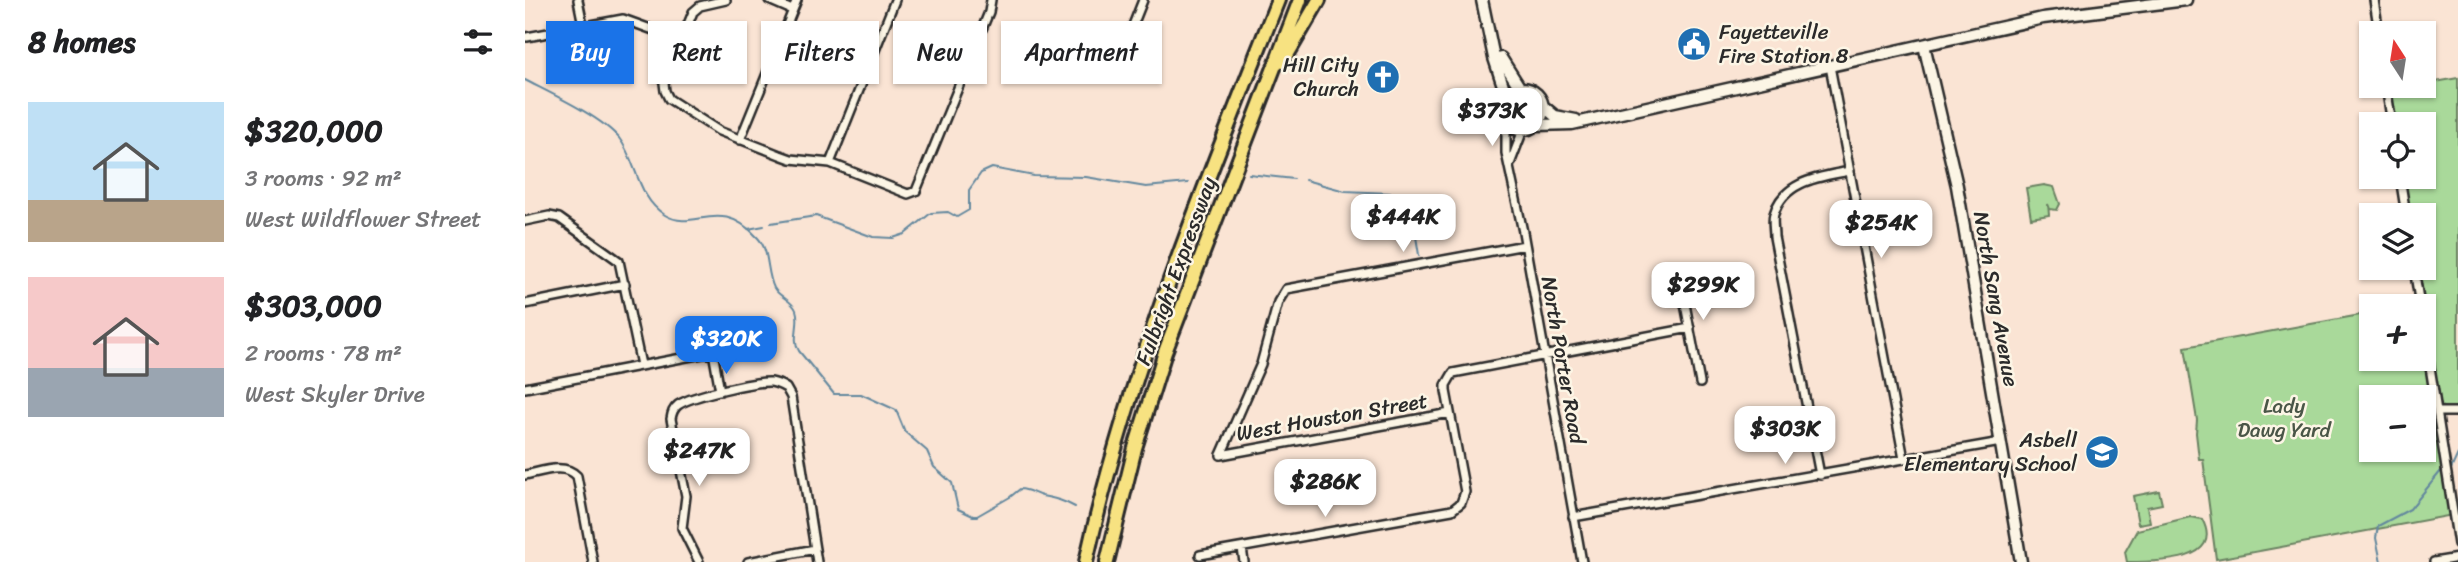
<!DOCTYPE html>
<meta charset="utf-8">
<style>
:root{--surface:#fff;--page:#f6f6f6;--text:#202124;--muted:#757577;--accent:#1a73e8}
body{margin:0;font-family:Sriracha,sans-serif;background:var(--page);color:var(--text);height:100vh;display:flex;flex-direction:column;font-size:26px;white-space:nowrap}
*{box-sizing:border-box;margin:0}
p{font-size:23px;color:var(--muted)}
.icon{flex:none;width:38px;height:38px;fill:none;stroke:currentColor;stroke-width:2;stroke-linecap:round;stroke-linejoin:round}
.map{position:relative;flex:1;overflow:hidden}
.drawer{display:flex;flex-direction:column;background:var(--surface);width:525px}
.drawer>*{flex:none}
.top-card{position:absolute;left:21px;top:21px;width:665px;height:63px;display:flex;gap:14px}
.needle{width:46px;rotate:348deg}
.buttons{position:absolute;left:1834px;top:21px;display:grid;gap:14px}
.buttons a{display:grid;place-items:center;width:77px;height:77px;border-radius:0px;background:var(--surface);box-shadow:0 2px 5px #0004;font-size:35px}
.price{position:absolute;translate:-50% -60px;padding:0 16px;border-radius:14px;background:#fff;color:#222;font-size:23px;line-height:46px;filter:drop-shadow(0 2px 4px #0008)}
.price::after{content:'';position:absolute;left:50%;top:42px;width:21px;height:16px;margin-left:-10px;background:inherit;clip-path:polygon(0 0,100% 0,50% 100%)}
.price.selected{background:var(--accent);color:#fff}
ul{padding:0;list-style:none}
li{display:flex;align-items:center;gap:21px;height:175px;padding:0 28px}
li span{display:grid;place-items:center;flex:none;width:196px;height:140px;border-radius:0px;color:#555}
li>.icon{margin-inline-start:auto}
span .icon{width:84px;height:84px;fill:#fffc;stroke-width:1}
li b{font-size:30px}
h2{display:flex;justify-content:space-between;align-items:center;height:84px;padding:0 28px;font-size:30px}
.pill{padding:0 24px;border-radius:0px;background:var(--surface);box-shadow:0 2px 5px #0004;font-size:24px;line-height:63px}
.pill.selected{background:var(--accent);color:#fff}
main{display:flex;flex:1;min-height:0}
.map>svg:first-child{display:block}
.green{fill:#a9d99a;stroke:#6a8262;stroke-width:2;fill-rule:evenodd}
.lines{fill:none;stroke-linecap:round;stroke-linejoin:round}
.stream{stroke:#64889e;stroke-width:2}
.street-casing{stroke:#2b2b2b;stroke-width:12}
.secondary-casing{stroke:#2b2b2b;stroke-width:15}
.highway-casing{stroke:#2b2b2b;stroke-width:18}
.street{stroke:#fcf5e5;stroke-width:7}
.secondary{stroke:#fcf5e5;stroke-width:10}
.highway{stroke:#f7e281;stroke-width:12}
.labels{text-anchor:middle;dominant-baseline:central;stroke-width:5;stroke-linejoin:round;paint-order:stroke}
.poi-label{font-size:21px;fill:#2b2b2b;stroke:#fcf5e5;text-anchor:end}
.street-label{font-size:21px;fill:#2b2b2b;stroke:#fcf5e5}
.park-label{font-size:21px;fill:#4a5647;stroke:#fcf5e5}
</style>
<main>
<section class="drawer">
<h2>8 homes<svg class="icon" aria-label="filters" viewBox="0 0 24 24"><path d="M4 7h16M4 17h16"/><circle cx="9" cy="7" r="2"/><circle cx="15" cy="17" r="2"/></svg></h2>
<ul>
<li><span style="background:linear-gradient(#bfe0f5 70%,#b9a48a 0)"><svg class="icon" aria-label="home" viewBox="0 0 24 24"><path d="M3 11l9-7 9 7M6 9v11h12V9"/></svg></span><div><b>$320,000</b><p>3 rooms · 92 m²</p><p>West Wildflower Street</p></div></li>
<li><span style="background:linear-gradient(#f6c9c9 65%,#9aa5b1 0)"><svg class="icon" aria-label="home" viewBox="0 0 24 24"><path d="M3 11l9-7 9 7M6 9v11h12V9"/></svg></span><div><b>$303,000</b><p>2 rooms · 78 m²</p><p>West Skyler Drive</p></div></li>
</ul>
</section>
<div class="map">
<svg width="1933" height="562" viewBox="0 0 1933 562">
<rect width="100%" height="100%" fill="#fae4d4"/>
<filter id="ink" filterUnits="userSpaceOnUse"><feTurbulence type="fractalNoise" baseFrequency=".0143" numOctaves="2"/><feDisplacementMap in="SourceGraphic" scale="14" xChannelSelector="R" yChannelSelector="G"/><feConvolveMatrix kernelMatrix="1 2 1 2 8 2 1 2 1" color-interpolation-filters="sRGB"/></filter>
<g filter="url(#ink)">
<!-- green -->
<path class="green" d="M 1933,78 L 1933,412 L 1912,412 L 1928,515 L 1691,559 L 1678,459 L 1674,459 L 1671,433 L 1672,420 L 1660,347 L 1846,313 L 1846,359 L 1899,359 L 1899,306 L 1884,306 L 1895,304 L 1889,268 L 1899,268 L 1899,215 L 1881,215 L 1875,177 L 1899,177 L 1899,124 L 1867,124 L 1862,91 L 1899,86 L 1899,84 ZM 1846,397 L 1899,397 L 1899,450 L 1846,450 Z
M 1519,185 L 1529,187 L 1535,204 L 1532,210 L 1525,209 L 1523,204 L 1524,215 L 1506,218 L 1501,188 Z
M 1634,491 L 1637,504 L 1622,507 L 1625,522 L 1613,524 L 1608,496 Z
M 1665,517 L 1677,519 C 1700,562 1634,562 1602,562 L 1600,552 L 1612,530 Z"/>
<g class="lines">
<!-- stream -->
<path class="stream" d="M 0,80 C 27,94 75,116 94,138 C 112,161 112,198 140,215 C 170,233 194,195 233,238 C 245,251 241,272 249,288 C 254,297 267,300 271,310 C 276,323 266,338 274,351 L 309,394 L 336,394 L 371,410 L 380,432 L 402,451 L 409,467 L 427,483 L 433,509 L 448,516 L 452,516 L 485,497 L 495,489 C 503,489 509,494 517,496 C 531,499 537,500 550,507
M 724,174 L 769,179
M 780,180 L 820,191 L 865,193 L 879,196 L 887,212 L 894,255
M 246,223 L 291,216 L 348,237 L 368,238 L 380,234 L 406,213 L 423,212 L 432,217 L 444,210 L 444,190 L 456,173 L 467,168 L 509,176 L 561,177 L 621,187 L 663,183
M 223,229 L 239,226
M 1926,469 L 1933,454
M 1856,562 L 1851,538 L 1853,526 L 1885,509 L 1916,471"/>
<!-- street casing -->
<g class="street-casing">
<path id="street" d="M 53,0 L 58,25
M 201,0 L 175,6 L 168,12 L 139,83 L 140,91 L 144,99 L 194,131 L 255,155 L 266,159 L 305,163 L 383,194 L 391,191 L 464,12 L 466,0
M 244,0 L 267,10
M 1849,0 L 1854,33
M 2,37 L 98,19 L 156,40
M 601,43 L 618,0
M 1305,66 L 1379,459
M 1861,86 L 1867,124
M 981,126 L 981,153 L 998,232 L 1057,562
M 215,140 L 272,0
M 305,163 L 370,0
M 985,164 L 998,130
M 1875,177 L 1881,215
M 0,221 L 24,216 L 34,218 L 94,261 L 116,365
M 1153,267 L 1175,383
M 1889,268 L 1895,306
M 0,304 L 100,284
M 1899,329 L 1933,544
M 0,388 L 188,352 L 195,391
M 1912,412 L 1933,412
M 696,455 L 736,364 L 753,302 L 761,289 L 1000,245
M 696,455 L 925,413
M 0,475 C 16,472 39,462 52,476 L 68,562
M 1295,475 L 1249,237 C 1249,229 1247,220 1249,214 C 1259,180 1296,177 1325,171
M 1048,517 L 1476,442
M 717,548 L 719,562
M 675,555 L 927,510 L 936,503 L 940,492 L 921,391 L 921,385 L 928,373 L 1165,328
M 174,562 L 157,528 L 161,496 L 146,419 C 147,413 148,409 153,405 C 166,396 230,381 246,382 C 252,383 256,385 261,388 L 266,397 L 292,562
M 223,562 L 290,549
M 1909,562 L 1933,558"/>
</g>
<!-- secondary casing -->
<g class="secondary-casing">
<path id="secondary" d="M 957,0 L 969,58 L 981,95
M 1399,45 L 1432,186 L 1496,562
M 976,58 L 995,88
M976 109a21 21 0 1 1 42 0a21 21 0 1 1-42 0Z
M 1018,106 L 1030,116 L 1051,120
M 1012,125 L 1047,124 L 1518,18 L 1661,0"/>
</g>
<!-- highway casing -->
<g class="highway-casing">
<path id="highway" d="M 758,62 L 794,0
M 561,562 C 604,368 680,185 753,0
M 582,562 L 610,448 L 640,352 L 775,0"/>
</g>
<!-- street -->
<use href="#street" class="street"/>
<!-- secondary -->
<use href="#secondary" class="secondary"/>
<!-- highway -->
<use href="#highway" class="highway"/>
</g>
</g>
<!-- icons -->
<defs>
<g id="civic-disc" transform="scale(1.75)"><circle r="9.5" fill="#1f6fb2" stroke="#fcf5e5"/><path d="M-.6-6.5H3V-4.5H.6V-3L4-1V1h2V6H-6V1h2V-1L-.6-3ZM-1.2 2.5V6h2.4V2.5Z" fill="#fff"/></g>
<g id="church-disc" transform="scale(1.75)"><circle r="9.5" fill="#1f6fb2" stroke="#fcf5e5"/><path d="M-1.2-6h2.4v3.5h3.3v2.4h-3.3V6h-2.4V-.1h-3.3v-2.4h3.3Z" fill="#fff"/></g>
<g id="school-disc" transform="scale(1.75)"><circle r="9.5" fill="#1f6fb2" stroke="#fcf5e5"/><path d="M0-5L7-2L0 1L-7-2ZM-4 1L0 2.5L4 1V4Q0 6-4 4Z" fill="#fff"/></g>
</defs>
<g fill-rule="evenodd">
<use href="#civic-disc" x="1169" y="44"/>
<use href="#church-disc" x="858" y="77"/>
<use href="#school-disc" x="1577" y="452"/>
</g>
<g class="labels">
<!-- poi labels -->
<g class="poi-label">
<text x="1194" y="32" text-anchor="start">Fayetteville<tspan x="1194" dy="24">Fire Station 8</tspan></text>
<text x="834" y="65">Hill City<tspan x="834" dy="24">Church</tspan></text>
<text x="1552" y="440">Asbell<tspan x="1552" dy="24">Elementary School</tspan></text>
</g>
<!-- street labels -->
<g class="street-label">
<text transform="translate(651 271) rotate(-70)">Fulbright Expressway</text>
<text transform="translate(1471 299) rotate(80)">North Sang Avenue</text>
<text transform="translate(1038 360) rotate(80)">North Porter Road</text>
<text transform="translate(807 417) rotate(-10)">West Houston Street</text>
</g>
<!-- park labels -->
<g class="park-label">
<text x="1759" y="406">Lady<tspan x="1759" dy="24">Dawg Yard</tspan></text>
</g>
</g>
</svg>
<div class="buttons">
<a><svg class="needle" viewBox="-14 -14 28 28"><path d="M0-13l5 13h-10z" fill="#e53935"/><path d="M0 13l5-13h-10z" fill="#757577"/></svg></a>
<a><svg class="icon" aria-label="locate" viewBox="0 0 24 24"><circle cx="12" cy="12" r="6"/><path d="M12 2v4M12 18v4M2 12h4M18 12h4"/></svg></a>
<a><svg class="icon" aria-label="layers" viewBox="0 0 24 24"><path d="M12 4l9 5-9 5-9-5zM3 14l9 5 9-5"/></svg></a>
<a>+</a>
<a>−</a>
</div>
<b class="price" style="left:967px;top:148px">$373K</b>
<b class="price" style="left:878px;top:254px">$444K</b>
<b class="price" style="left:1356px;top:260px">$254K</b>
<b class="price" style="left:1178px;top:322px">$299K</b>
<b class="price selected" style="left:201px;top:376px">$320K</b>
<b class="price" style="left:1260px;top:466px">$303K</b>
<b class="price" style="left:174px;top:488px">$247K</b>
<b class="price" style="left:800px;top:519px">$286K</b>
<div class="top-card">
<a class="pill selected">Buy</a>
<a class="pill">Rent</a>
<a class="pill">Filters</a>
<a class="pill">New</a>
<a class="pill">Apartment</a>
</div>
</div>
</main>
